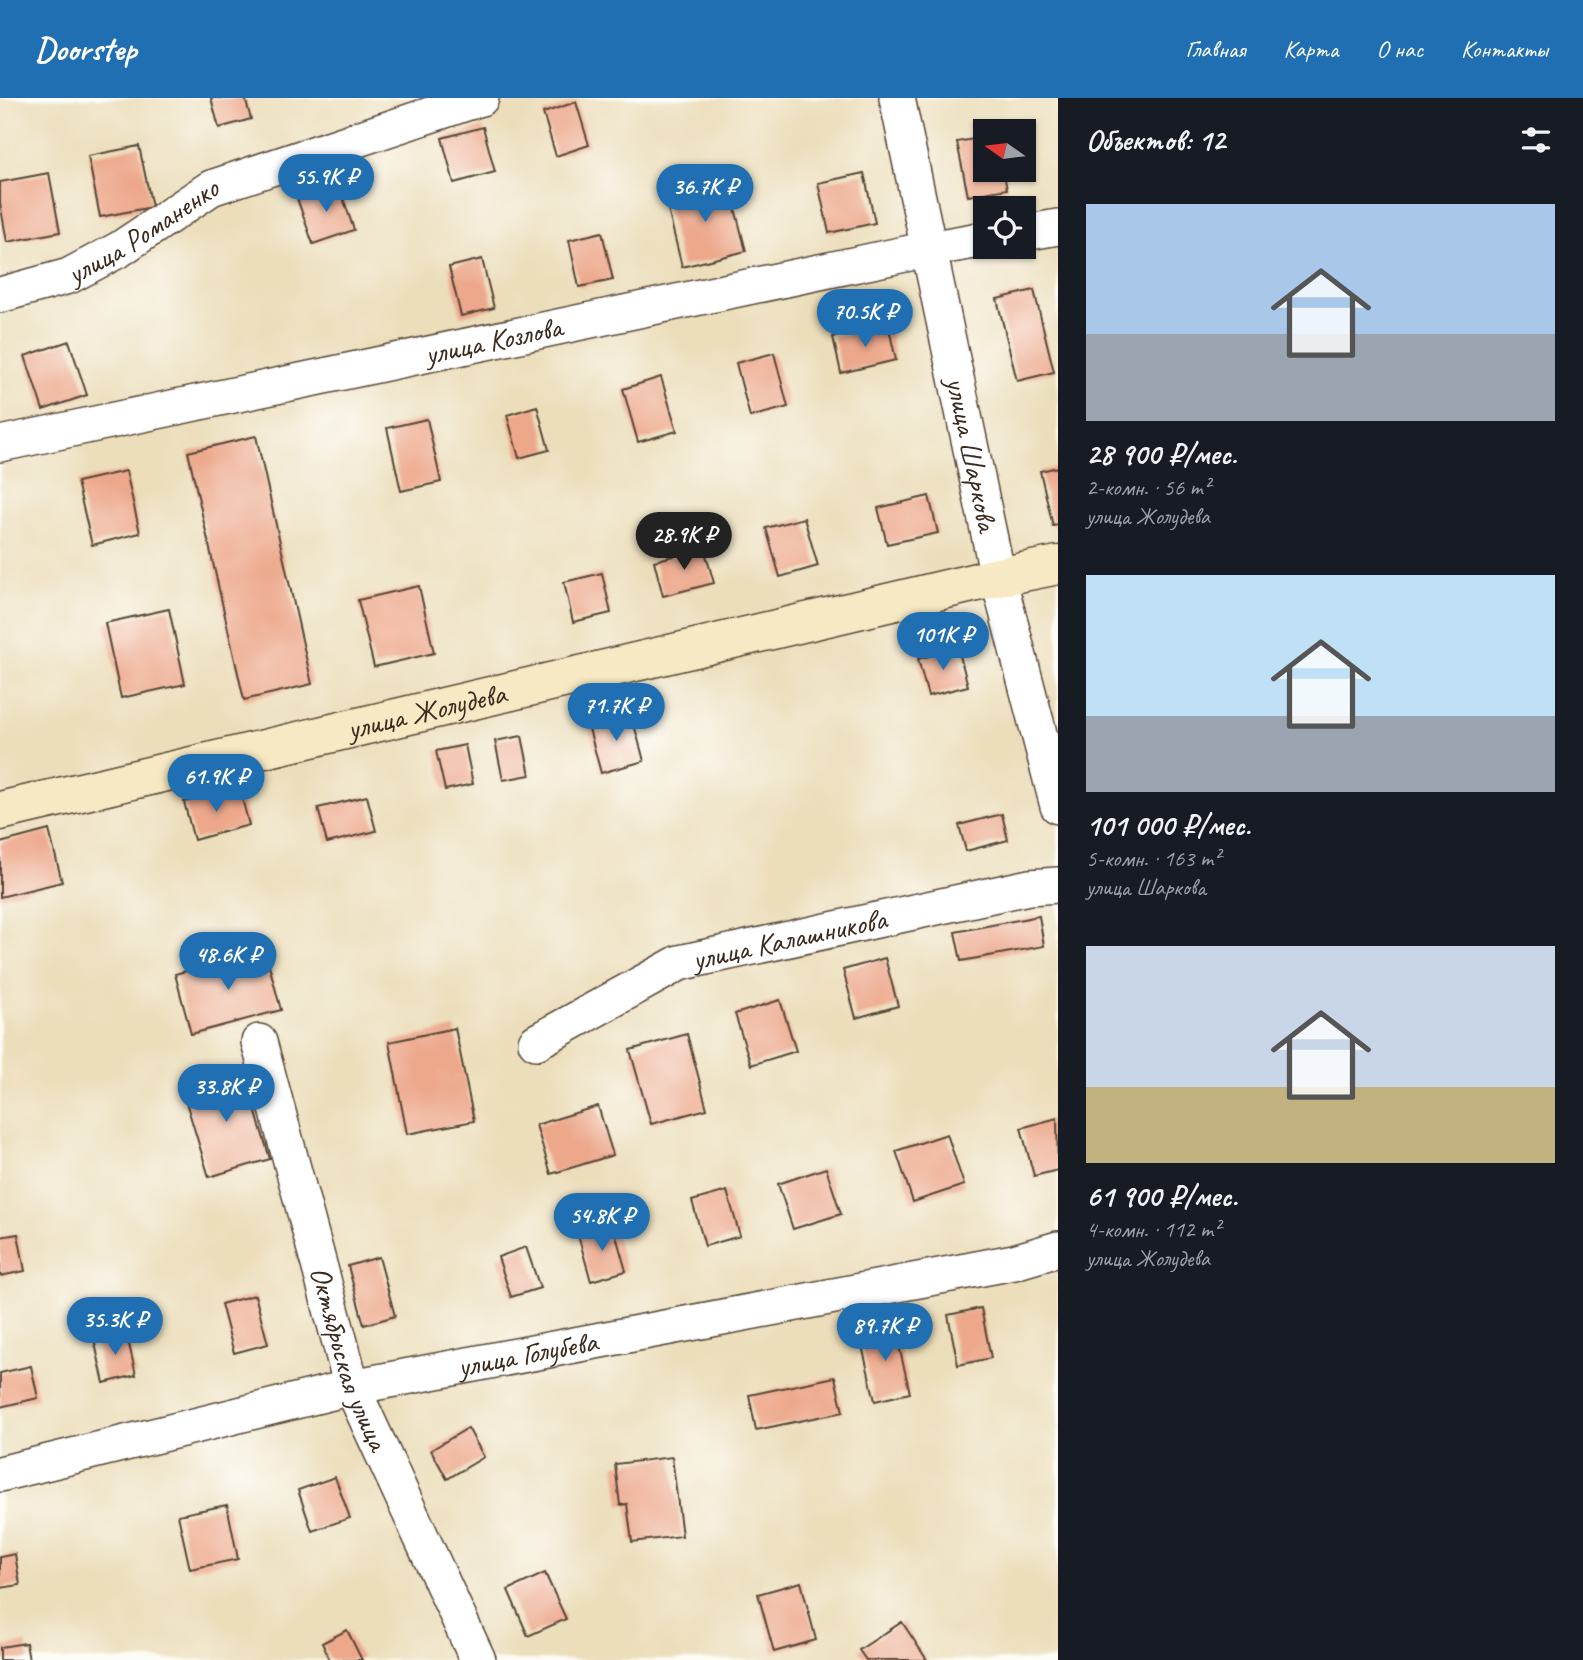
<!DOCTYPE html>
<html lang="ru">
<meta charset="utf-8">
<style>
:root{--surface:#171b24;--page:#20242c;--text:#f1f3f6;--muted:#9ea1a6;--accent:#1f6fb2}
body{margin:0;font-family:Caveat,sans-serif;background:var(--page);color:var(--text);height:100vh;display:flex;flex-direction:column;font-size:26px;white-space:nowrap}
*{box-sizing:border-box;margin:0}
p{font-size:23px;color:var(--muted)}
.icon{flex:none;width:38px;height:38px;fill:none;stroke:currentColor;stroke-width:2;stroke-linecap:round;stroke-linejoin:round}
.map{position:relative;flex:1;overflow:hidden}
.details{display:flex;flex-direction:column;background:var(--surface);width:525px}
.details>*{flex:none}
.needle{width:46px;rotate:284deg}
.buttons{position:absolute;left:973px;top:21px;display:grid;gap:14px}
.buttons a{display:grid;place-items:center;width:63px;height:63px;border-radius:0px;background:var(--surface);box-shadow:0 2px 5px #0004;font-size:35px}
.price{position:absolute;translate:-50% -60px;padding:0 16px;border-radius:24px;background:var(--accent);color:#fff;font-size:23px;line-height:46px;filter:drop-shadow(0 2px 4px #0008)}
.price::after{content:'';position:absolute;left:50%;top:42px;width:21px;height:16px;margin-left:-10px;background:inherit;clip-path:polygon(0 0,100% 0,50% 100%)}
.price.on{background:#222;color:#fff}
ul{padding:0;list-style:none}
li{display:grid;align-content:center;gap:14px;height:371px;padding:0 28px}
li span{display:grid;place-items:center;height:217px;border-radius:0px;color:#555}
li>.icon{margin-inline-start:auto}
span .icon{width:126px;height:126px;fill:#fffc;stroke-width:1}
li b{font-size:30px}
h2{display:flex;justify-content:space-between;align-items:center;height:84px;padding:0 28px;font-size:30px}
header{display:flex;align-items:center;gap:42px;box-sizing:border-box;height:98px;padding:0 35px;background:var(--accent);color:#fff}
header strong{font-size:33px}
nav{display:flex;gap:38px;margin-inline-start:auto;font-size:24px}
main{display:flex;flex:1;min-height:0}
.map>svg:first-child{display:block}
.building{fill:#eda88c}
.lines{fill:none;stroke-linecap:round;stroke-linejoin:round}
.street-casing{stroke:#564536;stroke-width:38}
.secondary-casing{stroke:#564536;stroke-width:41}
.street{stroke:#fff;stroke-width:35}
.secondary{stroke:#f7e9c3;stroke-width:38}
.labels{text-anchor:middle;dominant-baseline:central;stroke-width:5;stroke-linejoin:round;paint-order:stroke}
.street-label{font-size:30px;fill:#3b2a1e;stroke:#fdfcf7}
</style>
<header>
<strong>Doorstep</strong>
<nav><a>Главная</a><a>Карта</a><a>О нас</a><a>Контакты</a></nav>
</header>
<main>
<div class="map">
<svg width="1058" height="1562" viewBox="0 0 1058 1562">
<rect width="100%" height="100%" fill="#fdfcf7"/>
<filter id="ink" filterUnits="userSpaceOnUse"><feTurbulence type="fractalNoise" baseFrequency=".0143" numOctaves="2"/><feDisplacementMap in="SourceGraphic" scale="14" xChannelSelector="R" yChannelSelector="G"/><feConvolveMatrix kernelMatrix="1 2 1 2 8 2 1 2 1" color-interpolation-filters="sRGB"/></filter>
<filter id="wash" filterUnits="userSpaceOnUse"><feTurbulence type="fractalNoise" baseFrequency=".00686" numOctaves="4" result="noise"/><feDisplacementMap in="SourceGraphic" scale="28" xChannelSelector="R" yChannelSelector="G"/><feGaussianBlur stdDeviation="1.57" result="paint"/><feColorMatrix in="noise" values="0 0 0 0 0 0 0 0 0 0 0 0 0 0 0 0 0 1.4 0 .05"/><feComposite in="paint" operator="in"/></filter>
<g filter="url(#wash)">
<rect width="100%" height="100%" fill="#ecdebb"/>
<g id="blocks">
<!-- building -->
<path class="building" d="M 211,0 L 245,0 L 251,21 L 219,30 Z
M 576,4 L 589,47 L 556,58 L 543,15 Z
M 483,29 L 495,74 L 454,85 L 442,40 Z
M 985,39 L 985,72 L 1003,72 L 1007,91 L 968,98 L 957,44 Z
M 139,48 L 152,109 L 100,119 L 88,58 Z
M 49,75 L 60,134 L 7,144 L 0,105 L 0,84 Z
M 864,75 L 875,125 L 829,135 L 818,85 Z
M 728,83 L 746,153 L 682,169 L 665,99 Z
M 338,85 L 354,132 L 313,146 L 297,100 Z
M 602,134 L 613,182 L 579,189 L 569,142 Z
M 482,161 L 494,210 L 461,218 L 449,169 Z
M 1034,192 L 1054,274 L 1017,283 L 997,201 Z
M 888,226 L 896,262 L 841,275 L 833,239 Z
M 69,243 L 87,297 L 43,312 L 25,258 Z
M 774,255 L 788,309 L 750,319 L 736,265 Z
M 661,279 L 677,333 L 638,344 L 623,291 Z
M 537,308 L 549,352 L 519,360 L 507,317 Z
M 427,321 L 441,384 L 401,393 L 387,330 Z
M 256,338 L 312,586 L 244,602 L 188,354 Z
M 1058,369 L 1058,427 L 1053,428 L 1040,373 Z
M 126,373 L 140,435 L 92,447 L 77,384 Z
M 929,398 L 938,435 L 887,446 L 878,410 Z
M 804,420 L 818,468 L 780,479 L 766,430 Z
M 704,450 L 714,485 L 663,498 L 654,463 Z
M 602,475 L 611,515 L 573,524 L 564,484 Z
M 419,488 L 434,555 L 374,569 L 358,502 Z
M 169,511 L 185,586 L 121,600 L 105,525 Z
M 958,550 L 968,588 L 928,598 L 918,561 Z
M 631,615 L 644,663 L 601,675 L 588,627 Z
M 522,638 L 530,677 L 503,682 L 495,643 Z
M 465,647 L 473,686 L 445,692 L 436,653 Z
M 239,689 L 249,727 L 194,742 L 184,704 Z
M 367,698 L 376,733 L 327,745 L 318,710 Z
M 1002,716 L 1008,742 L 966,753 L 959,727 Z
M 49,732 L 62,784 L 0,799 L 0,745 Z
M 1039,818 L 1044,848 L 961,863 L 955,834 Z
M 265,852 L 281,912 L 191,936 L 175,876 Z
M 885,860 L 898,908 L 856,920 L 843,872 Z
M 780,902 L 796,953 L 751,967 L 735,916 Z
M 455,930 L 474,1023 L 407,1036 L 389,944 Z
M 687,936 L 707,1011 L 651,1026 L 630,952 Z
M 243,972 L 270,1061 L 209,1079 L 182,991 Z
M 598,1008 L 613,1057 L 551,1076 L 536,1027 Z
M 1057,1020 L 1058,1072 L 1034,1078 L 1021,1030 Z
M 947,1036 L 964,1087 L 913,1104 L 896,1053 Z
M 826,1070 L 841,1116 L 793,1131 L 778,1086 Z
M 727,1093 L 740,1138 L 705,1148 L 692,1103 Z
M 613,1127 L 626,1173 L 591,1183 L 578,1137 Z
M 18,1136 L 25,1173 L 0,1178 L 0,1139 Z
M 526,1149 L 540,1190 L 511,1199 L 498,1159 Z
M 379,1159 L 395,1218 L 364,1227 L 348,1168 Z
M 255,1197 L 268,1246 L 234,1255 L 221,1206 Z
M 981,1210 L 991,1260 L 958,1267 L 948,1217 Z
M 894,1227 L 910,1295 L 875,1303 L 859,1235 Z
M 126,1233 L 136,1277 L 104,1285 L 94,1241 Z
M 31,1268 L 38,1300 L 0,1309 L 0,1275 Z
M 835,1279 L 843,1314 L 756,1332 L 749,1297 Z
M 468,1330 L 484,1359 L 447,1381 L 431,1352 Z
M 672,1359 L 682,1438 L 632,1444 L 627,1406 L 620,1407 L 615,1366 Z
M 335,1379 L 350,1420 L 312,1433 L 298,1392 Z
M 227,1407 L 238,1461 L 190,1471 L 178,1417 Z
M 15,1456 L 20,1487 L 0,1490 L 0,1459 Z
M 545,1475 L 566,1521 L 528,1538 L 508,1492 Z
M 801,1484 L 816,1542 L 774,1554 L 758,1496 Z
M 902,1524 L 927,1562 L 866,1562 L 859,1552 Z
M 347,1532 L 362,1562 L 330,1562 L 322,1545 Z
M 26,1545 L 29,1562 L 0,1562 L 0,1549 Z"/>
</g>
</g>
<g filter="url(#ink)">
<use href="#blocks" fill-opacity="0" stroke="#564536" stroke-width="2"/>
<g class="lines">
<!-- street casing -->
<g class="street-casing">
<g id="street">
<path id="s1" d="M 897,0 L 998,479 L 1058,708"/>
<path d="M 1024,135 L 1058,129"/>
<path id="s2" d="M 0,197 L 69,178 L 120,151 L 211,90 L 481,0"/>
<path id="s3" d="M 0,346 L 929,151 L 985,141"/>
<path id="s4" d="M 259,944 L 352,1289 L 478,1562"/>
<path id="s5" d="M 536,944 L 679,865 L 1029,789 L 1058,787"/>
<path id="s6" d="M 0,1376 L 352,1289 L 1014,1164 L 1058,1151"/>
</g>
</g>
<!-- secondary casing -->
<g class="secondary-casing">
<g id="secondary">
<path id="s7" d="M 0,713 L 998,479 L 1058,467"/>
</g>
</g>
<!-- street -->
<use href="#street" class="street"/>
<!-- secondary -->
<use href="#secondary" class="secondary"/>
</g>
</g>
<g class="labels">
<!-- street labels -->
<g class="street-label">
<text stroke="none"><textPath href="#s2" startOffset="158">улица Романенко</textPath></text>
<text stroke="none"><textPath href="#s3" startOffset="504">улица Козлова</textPath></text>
<text stroke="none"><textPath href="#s1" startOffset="364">улица Шаркова</textPath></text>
<text stroke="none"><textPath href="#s7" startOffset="438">улица Жолудева</textPath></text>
<text stroke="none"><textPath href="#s5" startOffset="276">улица Калашникова</textPath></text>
<text stroke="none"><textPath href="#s6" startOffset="541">улица Голубева</textPath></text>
<text stroke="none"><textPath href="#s4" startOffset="329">Октябрьская улица</textPath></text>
</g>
</g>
</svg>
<div class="buttons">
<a><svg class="needle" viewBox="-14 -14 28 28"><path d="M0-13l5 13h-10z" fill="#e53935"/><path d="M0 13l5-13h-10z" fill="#9ea1a6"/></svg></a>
<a><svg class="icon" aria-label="locate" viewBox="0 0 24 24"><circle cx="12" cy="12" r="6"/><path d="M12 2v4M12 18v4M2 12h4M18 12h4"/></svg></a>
</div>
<b class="price" style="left:326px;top:116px">55.9K ₽</b>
<b class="price" style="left:705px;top:126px">36.7K ₽</b>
<b class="price" style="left:865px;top:251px">70.5K ₽</b>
<b class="price on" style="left:684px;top:474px">28.9K ₽</b>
<b class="price" style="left:943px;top:574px">101K ₽</b>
<b class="price" style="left:616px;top:645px">71.7K ₽</b>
<b class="price" style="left:216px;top:716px">61.9K ₽</b>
<b class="price" style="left:228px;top:894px">48.6K ₽</b>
<b class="price" style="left:226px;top:1026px">33.8K ₽</b>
<b class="price" style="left:602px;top:1155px">54.8K ₽</b>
<b class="price" style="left:115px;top:1259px">35.3K ₽</b>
<b class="price" style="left:885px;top:1265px">89.7K ₽</b>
</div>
<section class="details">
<h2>Объектов: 12<svg class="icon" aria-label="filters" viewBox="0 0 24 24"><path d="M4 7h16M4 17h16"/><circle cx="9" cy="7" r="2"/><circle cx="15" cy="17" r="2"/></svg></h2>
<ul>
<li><span style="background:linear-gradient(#a9c7e8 60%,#9aa5b1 0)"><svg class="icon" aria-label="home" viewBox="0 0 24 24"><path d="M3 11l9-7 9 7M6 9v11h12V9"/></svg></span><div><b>28 900 ₽/мес.</b><p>2-комн. · 56 m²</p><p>улица Жолудева</p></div></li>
<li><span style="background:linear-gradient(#bfe0f5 65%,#9aa5b1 0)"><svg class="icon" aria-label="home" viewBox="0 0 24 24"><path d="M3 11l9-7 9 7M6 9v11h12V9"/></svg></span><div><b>101 000 ₽/мес.</b><p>5-комн. · 163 m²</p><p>улица Шаркова</p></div></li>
<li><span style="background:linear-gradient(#c9d6e8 65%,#c2b280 0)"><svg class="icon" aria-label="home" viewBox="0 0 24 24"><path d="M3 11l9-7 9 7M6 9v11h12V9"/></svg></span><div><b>61 900 ₽/мес.</b><p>4-комн. · 112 m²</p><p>улица Жолудева</p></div></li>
</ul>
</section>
</main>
